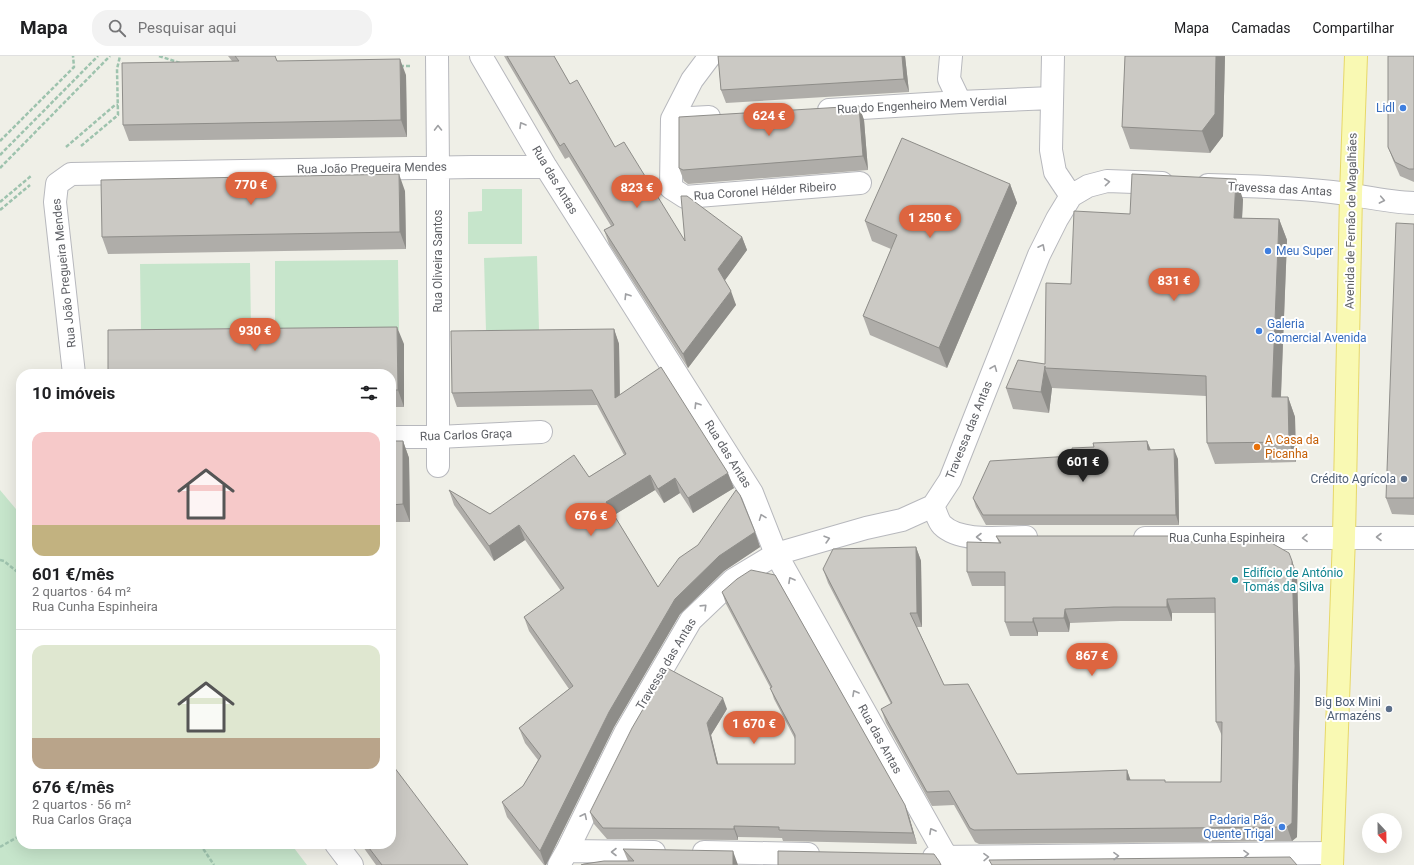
<!DOCTYPE html>
<html lang="pt">
<meta charset="utf-8">
<style>
:root{--surface:#fff;--page:#f2f2f2;--text:#202124;--muted:#757577;--line:#e0e0e0;--accent:#dd6540}
body{margin:0;font-family:Roboto,sans-serif;background:var(--page);color:var(--text);height:100vh;display:flex;flex-direction:column;font-size:15px;white-space:nowrap}
*{box-sizing:border-box;margin:0}
p{font-size:13px;color:var(--muted)}
.icon{flex:none;width:22px;height:22px;fill:none;stroke:currentColor;stroke-width:2;stroke-linecap:round;stroke-linejoin:round}
.map{position:relative;flex:1;overflow:hidden}
.side{position:absolute;left:16px;top:313px;width:380px;height:480px;display:flex;flex-direction:column;background:var(--surface);border-radius:16px;box-shadow:0 4px 16px #0002}
.side>*{flex:none}
.needle{width:26px;rotate:158deg}
.controls{position:absolute;left:1362px;top:757px;display:grid;gap:8px}
.controls a{display:grid;place-items:center;width:40px;height:40px;border-radius:50%;background:var(--surface);box-shadow:0 4px 16px #0002;font-size:20px}
.price{position:absolute;translate:-50% -34px;padding:0 9px;border-radius:14px;background:var(--accent);color:#fff;font-size:13px;line-height:26px;filter:drop-shadow(0 1px 2px #0008)}
.price::after{content:'';position:absolute;left:50%;top:24px;width:12px;height:9px;margin-left:-6px;background:inherit;clip-path:polygon(0 0,100% 0,50% 100%)}
.price.current{background:#222;color:#fff}
ul{padding:0;list-style:none}
li{display:grid;align-content:center;gap:8px;height:212px;padding:0 16px}
li+li{border-top:1px solid var(--line)}
li span{display:grid;place-items:center;height:124px;border-radius:12px;color:#555}
li>.icon{margin-inline-start:auto}
span .icon{width:72px;height:72px;fill:#fffc;stroke-width:1}
li b{font-size:17px}
h2{display:flex;justify-content:space-between;align-items:center;height:48px;padding:0 16px;font-size:17px}
header{display:flex;align-items:center;gap:24px;box-sizing:border-box;height:56px;padding:0 20px;background:var(--surface);border-bottom:1px solid var(--line)}
header strong{font-size:19px}
nav{display:flex;gap:22px;margin-inline-start:auto;font-size:14px}
.search{width:280px;height:36px;background:var(--page);display:flex;align-items:center;gap:10px;box-sizing:border-box;padding:0 14px;border-radius:16px;color:var(--muted);font-size:15px}
.map>svg:first-child{display:block}
.green{fill:#c6e5cb}
.lines{fill:none;stroke-linecap:round;stroke-linejoin:round}
.street-casing{stroke:#b7b8bd;stroke-width:24}
.primary-casing{stroke:#e7d868;stroke-width:24}
.path{stroke:#9ec3ae;stroke-width:2.5;stroke-dasharray:4 2;stroke-linecap:butt}
.street{stroke:#fff;stroke-width:22}
.primary{stroke:#f9f9b3;stroke-width:22}
.wall{fill:#afada9}
.shaded-wall{fill:#8e8d89}
.building{fill:#cbc9c4;stroke:#8e8d89}
.oneway{stroke:#9fa0a3}
.shop-dot{fill:#3f7fe0;stroke:#fff;stroke-width:1.5}
.food-dot{fill:#e8710a;stroke:#fff;stroke-width:1.5}
.service-dot{fill:#5c6f8a;stroke:#fff;stroke-width:1.5}
.culture-dot{fill:#0f9aa8;stroke:#fff;stroke-width:1.5}
.labels{text-anchor:middle;dominant-baseline:central;stroke-width:4;stroke-linejoin:round;paint-order:stroke}
.street-label{font-size:12px;fill:#5f6166;stroke:#fff}
.shop-label{font-size:12px;fill:#366cbe;stroke:#fff;text-anchor:end}
.food-label{font-size:12px;fill:#c56008;stroke:#fff;text-anchor:start}
.service-label{font-size:12px;fill:#4e5e75;stroke:#fff;text-anchor:end}
.culture-label{font-size:12px;fill:#0d838f;stroke:#fff;text-anchor:start}
</style>
<header>
<strong>Mapa</strong>
<div class="search"><svg class="icon" aria-label="search" viewBox="0 0 24 24"><circle cx="10" cy="10" r="6"/><path d="M15 15l6 6"/></svg>Pesquisar aqui</div>
<nav><a>Mapa</a><a>Camadas</a><a>Compartilhar</a></nav>
</header>
<div class="map">
<svg width="1414" height="809" viewBox="0 0 1414 809">
<rect width="100%" height="100%" fill="#efefe7"/>
<!-- green -->
<path class="green" d="M 482,133 L 522,133 L 522,188 L 468,188 L 468,156 L 482,155 Z
M 537,200 L 539,274 L 486,275 L 484,202 Z
M 398,204 L 399,274 L 275,275 L 275,205 Z
M 250,207 L 251,272 L 141,274 L 140,208 Z
M 0,434 L 21,459 L 21,788 L 291,788 L 307,809 L 0,809 Z"/>
<g class="lines">
<!-- street casing -->
<g class="street-casing">
<path id="street" d="M 437,0 L 438,111 L 438,410
M 481,0 L 546,111 L 752,437 L 776,498 L 951,809
M 710,0 L 692,24 L 672,63 L 671,132 L 685,141 L 860,127
M 951,0 L 949,23 L 960,46
M 1053,0 L 1051,94 L 1055,116 L 1071,140
M 829,54 L 960,46 L 1052,42
M 672,63 L 709,61
M 1208,129 C 1250,130 1291,131 1332,136 C 1359,139 1386,146 1414,147
M 74,318 L 55,146 L 57,128 L 71,118 L 472,111 L 546,111
M 391,381 L 438,381 L 541,376
M 933,450 C 936,456 938,465 942,469 C 960,487 1002,481 1026,481
M 1145,482 L 1414,482
M 336,788 L 352,809
M 567,795 L 654,796
M 704,796 L 808,798
M 934,801 L 1332,797
M 559,809 L 567,795 L 625,677 L 691,564 L 733,524 L 776,498 L 866,472 L 902,464 L 933,450 L 950,424 L 1039,199 L 1057,163 L 1071,140 L 1088,130 L 1107,125 L 1162,127"/>
</g>
<!-- primary casing -->
<g class="primary-casing">
<path id="primary" d="M 1332,809 L 1344,481 L 1351,138 L 1356,0"/>
</g>
<!-- path -->
<path class="path" d="M 159,0 L 180,7
M 400,10 L 411,10
M 0,85 L 74,11 L 73,0
M 81,90 L 118,59 L 117,13 L 120,0
M 66,91 L 115,49 L 118,49
M 0,99 L 98,0
M 0,112 L 110,0
M 0,146 L 31,120
M 0,154 L 30,129
M 0,504 L 4,505 L 21,519
M 200,788 L 214,809
M 0,791 L 21,779"/>
<!-- street -->
<use href="#street" class="street"/>
<!-- primary -->
<use href="#primary" class="primary"/>
</g>
<!-- wall -->
<path class="wall" d="M 228,0 L 275,0 L 277,5 L 406,19 L 407,81 L 129,85 L 123,69 L 232,5 Z
M 504,0 L 554,0 L 570,28 L 615,91 L 685,185 L 742,181 L 747,194 L 724,225 L 736,249 L 688,312 L 609,188 L 604,174 L 611,170 L 569,101 L 565,103 Z
M 718,0 L 905,0 L 909,36 L 726,47 L 721,34 Z
M 1125,0 L 1225,0 L 1223,80 L 1210,97 L 1130,93 L 1122,71 Z
M 1414,0 L 1414,126 L 1400,120 L 1393,104 L 1388,91 Z
M 859,50 L 864,64 L 868,114 L 688,128 L 684,125 L 679,112 Z
M 1010,128 L 1017,147 L 947,312 L 870,279 L 863,260 L 891,193 L 872,185 L 865,165 Z
M 405,135 L 406,193 L 108,198 L 102,181 Z
M 1243,143 L 1242,162 L 1279,163 L 1287,184 L 1281,341 L 1288,341 L 1295,361 L 1296,406 L 1215,408 L 1207,387 L 1206,340 L 1052,332 L 1049,357 L 1013,353 L 1006,332 L 1045,308 L 1071,228 L 1130,158 Z
M 1414,168 L 1414,459 L 1392,458 L 1386,442 Z
M 614,273 L 619,288 L 620,339 L 734,432 L 693,457 L 680,437 L 664,447 L 655,434 L 614,459 L 658,531 L 755,476 L 760,491 L 724,515 L 680,558 L 614,671 L 546,809 L 544,809 L 507,761 L 502,746 L 523,730 L 538,704 L 525,687 L 519,672 L 569,633 L 529,575 L 524,561 L 561,535 L 525,484 L 494,505 L 454,449 L 449,434 L 490,458 L 589,421 L 624,399 L 597,349 L 457,351 L 452,337 Z
M 404,288 L 404,351 L 391,351 L 391,318 Z
M 391,385 L 403,385 L 409,402 L 410,466 L 391,466 Z
M 1147,385 L 1151,394 L 1178,403 L 1179,469 L 986,469 L 976,451 L 973,442 L 1094,391 Z
M 996,480 L 1175,480 L 1177,486 L 1292,505 L 1297,519 L 1300,624 L 1297,781 L 1292,785 L 979,788 L 975,786 L 954,749 L 932,750 L 886,667 L 881,653 L 891,648 L 828,527 L 823,513 L 916,491 L 921,505 L 922,571 L 917,571 L 944,629 L 1017,718 L 1127,714 L 1130,724 L 1166,726 L 1221,726 L 1222,680 L 1216,666 L 1216,557 L 1172,557 L 1172,565 L 1120,565 L 1070,567 L 1069,576 L 1038,576 L 1038,580 L 1010,580 L 1005,566 L 1005,530 L 972,530 L 967,516 L 999,487 Z
M 722,536 L 909,760 L 917,788 L 783,785 L 782,782 L 738,781 L 738,784 L 607,783 L 594,768 L 590,756 L 727,653 L 711,679 L 718,708 L 795,708 L 795,683 L 774,643 L 770,631 L 726,548 Z
M 361,788 L 391,788 L 468,809 L 376,809 Z
M 623,793 L 738,809 L 628,805 Z"/>
<!-- shaded-wall -->
<path class="shaded-wall" d="M 902,0 L 905,0 L 909,36 L 904,23 Z
M 1216,0 L 1225,0 L 1223,80 L 1210,97 L 1202,75 Z
M 400,3 L 406,19 L 407,81 L 401,64 Z
M 859,50 L 864,64 L 868,114 L 863,100 Z
M 399,118 L 405,135 L 406,193 L 400,176 Z
M 1236,123 L 1243,143 L 1241,182 L 1234,162 Z
M 1010,128 L 1017,147 L 947,312 L 939,292 Z
M 1279,163 L 1287,184 L 1280,361 L 1272,341 Z
M 742,181 L 747,194 L 723,227 L 718,213 Z
M 731,235 L 736,249 L 688,312 L 683,298 Z
M 397,271 L 404,288 L 404,351 L 398,334 Z
M 614,273 L 619,288 L 620,357 L 615,342 Z
M 1045,312 L 1052,332 L 1049,357 L 1041,336 Z
M 1288,341 L 1295,361 L 1296,406 L 1289,386 Z
M 403,385 L 409,402 L 410,466 L 403,448 Z
M 1147,385 L 1151,395 L 1148,394 Z
M 1174,393 L 1178,403 L 1179,469 L 1176,459 Z
M 728,417 L 734,432 L 693,457 L 688,442 Z
M 650,419 L 655,434 L 611,461 L 606,446 Z
M 675,422 L 680,437 L 664,447 L 658,433 Z
M 519,469 L 525,484 L 494,505 L 489,490 Z
M 755,476 L 760,491 L 724,515 L 680,558 L 614,671 L 546,809 L 545,809 L 540,795 L 609,656 L 675,543 L 719,500 Z
M 916,491 L 921,505 L 922,571 L 917,557 Z
M 1292,505 L 1297,519 L 1300,624 L 1297,781 L 1292,785 L 1287,771 Z
M 1167,543 L 1172,557 L 1172,565 L 1167,551 Z
M 1065,553 L 1070,567 L 1069,576 L 1064,562 Z
M 1033,562 L 1038,576 L 1038,580 L 1033,566 Z
M 723,642 L 727,653 L 711,679 L 721,720 L 717,708 L 707,667 Z
M 1127,714 L 1132,728 L 1127,724 Z
M 905,749 L 909,760 L 917,788 L 913,777 Z
M 734,770 L 738,781 L 738,784 L 734,773 Z
M 733,795 L 738,809 L 733,809 Z"/>
<!-- building -->
<path class="building" d="M 235,0 L 275,0 L 277,5 L 400,3 L 401,64 L 123,69 L 122,7 L 239,5 Z
M 507,0 L 554,0 L 570,28 L 577,24 L 615,91 L 624,86 L 685,185 L 681,140 L 687,140 L 742,181 L 718,213 L 731,235 L 683,298 L 604,174 L 614,169 L 564,87 L 560,90 Z
M 718,0 L 902,0 L 904,23 L 721,34 Z
M 1125,0 L 1216,0 L 1215,58 L 1202,75 L 1122,71 Z
M 1388,0 L 1414,0 L 1414,113 L 1409,113 L 1395,106 L 1388,91 Z
M 859,50 L 863,100 L 683,114 L 679,112 L 679,61 Z
M 902,82 L 1010,128 L 939,292 L 863,260 L 897,179 L 865,165 Z
M 399,118 L 400,176 L 102,181 L 101,124 Z
M 1132,118 L 1236,123 L 1234,162 L 1279,163 L 1272,341 L 1288,341 L 1289,386 L 1207,387 L 1206,320 L 1045,312 L 1045,310 L 1041,336 L 1006,332 L 1018,304 L 1045,308 L 1046,227 L 1071,228 L 1074,155 L 1130,158 Z
M 1396,167 L 1414,168 L 1414,442 L 1386,442 Z
M 397,271 L 398,334 L 391,334 L 391,318 L 108,318 L 108,274 Z
M 614,273 L 615,342 L 661,311 L 728,417 L 688,442 L 675,422 L 658,433 L 650,419 L 606,446 L 658,531 L 679,502 L 698,489 L 736,434 L 740,439 L 755,476 L 719,500 L 675,543 L 609,656 L 540,795 L 502,746 L 523,730 L 541,700 L 519,672 L 573,630 L 524,561 L 564,532 L 519,469 L 489,490 L 449,434 L 490,458 L 574,399 L 589,421 L 626,398 L 592,334 L 452,337 L 451,275 Z
M 391,385 L 403,385 L 403,448 L 391,449 Z
M 1147,385 L 1148,394 L 1174,393 L 1176,459 L 983,459 L 973,442 L 990,405 L 1072,400 L 1072,392 L 1094,391 L 1093,387 Z
M 996,480 L 1175,480 L 1175,486 L 1268,485 L 1289,497 L 1292,505 L 1295,610 L 1292,767 L 1287,771 L 974,774 L 970,772 L 949,735 L 927,736 L 881,653 L 892,647 L 823,513 L 833,493 L 916,491 L 917,557 L 910,557 L 944,629 L 968,628 L 1017,718 L 1127,714 L 1127,724 L 1165,724 L 1165,726 L 1221,726 L 1222,666 L 1216,666 L 1215,542 L 1167,543 L 1167,551 L 1114,551 L 1065,553 L 1064,562 L 1033,562 L 1033,566 L 1005,566 L 1005,516 L 967,516 L 967,486 L 1001,487 Z
M 751,514 L 775,519 L 905,749 L 913,777 L 779,774 L 779,771 L 734,770 L 734,773 L 603,772 L 590,756 L 632,672 L 667,612 L 723,642 L 707,667 L 717,708 L 795,708 L 795,679 L 770,632 L 772,631 L 722,536 L 737,523 Z
M 391,707 L 468,809 L 382,809 L 366,788 L 391,788 Z
M 623,793 L 733,795 L 733,809 L 581,809 L 584,808 L 604,805 L 634,805 Z
M 778,795 L 934,798 L 939,805 L 941,809 L 778,809 Z
M 1290,801 L 1297,809 L 992,809 L 989,804 Z"/>
<!-- one-way arrows -->
<defs><path id="oneway-chevron" d="M-2-3.5L2.5 0L-2 3.5" fill="none" stroke-width="1.6" stroke-linecap="round" stroke-linejoin="round"/></defs>
<g class="oneway">
<use href="#oneway-chevron" transform="translate(522 69) rotate(-120)"/>
<use href="#oneway-chevron" transform="translate(438 72) rotate(-91)"/>
<use href="#oneway-chevron" transform="translate(1107 126) rotate(-6)"/>
<use href="#oneway-chevron" transform="translate(1382 144) rotate(11)"/>
<use href="#oneway-chevron" transform="translate(1042 191) rotate(-63)"/>
<use href="#oneway-chevron" transform="translate(627 240) rotate(-122)"/>
<use href="#oneway-chevron" transform="translate(994 312) rotate(-68)"/>
<use href="#oneway-chevron" transform="translate(697 349) rotate(-122)"/>
<use href="#oneway-chevron" transform="translate(762 461) rotate(-111)"/>
<use href="#oneway-chevron" transform="translate(979 481) rotate(-180)"/>
<use href="#oneway-chevron" transform="translate(1379 481) rotate(-180)"/>
<use href="#oneway-chevron" transform="translate(1305 482) rotate(179)"/>
<use href="#oneway-chevron" transform="translate(827 483) rotate(-16)"/>
<use href="#oneway-chevron" transform="translate(791 524) rotate(-119)"/>
<use href="#oneway-chevron" transform="translate(704 551) rotate(-44)"/>
<use href="#oneway-chevron" transform="translate(855 637) rotate(-119)"/>
<use href="#oneway-chevron" transform="translate(584 760) rotate(-64)"/>
<use href="#oneway-chevron" transform="translate(932 775) rotate(-119)"/>
<use href="#oneway-chevron" transform="translate(614 796) rotate(-180)"/>
<use href="#oneway-chevron" transform="translate(1246 798) rotate(-1)"/>
<use href="#oneway-chevron" transform="translate(1116 800) rotate(-1)"/>
<use href="#oneway-chevron" transform="translate(986 801) rotate(-1)"/>
</g>
<!-- markers -->
<g class="shop-dot">
<circle cx="1403" cy="52" r="4"/>
<circle cx="1268" cy="195" r="4"/>
<circle cx="1259" cy="275" r="4"/>
<circle cx="1282" cy="771" r="4"/>
</g>
<circle class="food-dot" cx="1257" cy="391" r="4"/>
<g class="service-dot">
<circle cx="1404" cy="423" r="4"/>
<circle cx="1389" cy="653" r="4"/>
</g>
<circle class="culture-dot" cx="1235" cy="524" r="4"/>
<g class="labels">
<!-- street labels -->
<g class="street-label">
<text transform="translate(922 49) rotate(-3)">Rua do Engenheiro Mem Verdial</text>
<text transform="translate(372 112) rotate(-1)">Rua João Pregueira Mendes</text>
<text transform="translate(555 124) rotate(59)">Rua das Antas</text>
<text transform="translate(1280 133) rotate(3)">Travessa das Antas</text>
<text transform="translate(765 135) rotate(-4)">Rua Coronel Hélder Ribeiro</text>
<text transform="translate(1351 165) rotate(-89)">Avenida de Fernão de Magalhães</text>
<text transform="translate(438 205) rotate(-90)">Rua Oliveira Santos</text>
<text transform="translate(64 217) rotate(-96)">Rua João Pregueira Mendes</text>
<text transform="translate(969 374) rotate(-68)">Travessa das Antas</text>
<text transform="translate(466 379) rotate(-2)">Rua Carlos Graça</text>
<text transform="translate(728 398) rotate(58)">Rua das Antas</text>
<text x="1227" y="482">Rua Cunha Espinheira</text>
<text transform="translate(666 608) rotate(-59)">Travessa das Antas</text>
<text transform="translate(880 683) rotate(61)">Rua das Antas</text>
</g>
<!-- shop labels -->
<g class="shop-label">
<text x="1395" y="52">Lidl</text>
<text x="1276" y="195" text-anchor="start">Meu Super</text>
<text x="1267" y="268" text-anchor="start">Galeria<tspan x="1267" dy="14">Comercial Avenida</tspan></text>
<text x="1274" y="764">Padaria Pão<tspan x="1274" dy="14">Quente Trigal</tspan></text>
</g>
<!-- food labels -->
<g class="food-label">
<text x="1265" y="384">A Casa da<tspan x="1265" dy="14">Picanha</tspan></text>
</g>
<!-- service labels -->
<g class="service-label">
<text x="1396" y="423">Crédito Agrícola</text>
<text x="1381" y="646">Big Box Mini<tspan x="1381" dy="14">Armazéns</tspan></text>
</g>
<!-- culture labels -->
<g class="culture-label">
<text x="1243" y="517">Edifício de António<tspan x="1243" dy="14">Tomás da Silva</tspan></text>
</g>
</g>
</svg>
<div class="controls">
<a><svg class="needle" viewBox="-14 -14 28 28"><path d="M0-13l5 13h-10z" fill="#e53935"/><path d="M0 13l5-13h-10z" fill="#757577"/></svg></a>
</div>
<b class="price" style="left:769px;top:81px">624 €</b>
<b class="price" style="left:251px;top:150px">770 €</b>
<b class="price" style="left:637px;top:153px">823 €</b>
<b class="price" style="left:930px;top:183px">1 250 €</b>
<b class="price" style="left:1174px;top:246px">831 €</b>
<b class="price" style="left:255px;top:296px">930 €</b>
<b class="price current" style="left:1083px;top:427px">601 €</b>
<b class="price" style="left:591px;top:481px">676 €</b>
<b class="price" style="left:1092px;top:621px">867 €</b>
<b class="price" style="left:754px;top:689px">1 670 €</b>
<section class="side">
<h2>10 imóveis<svg class="icon" aria-label="filters" viewBox="0 0 24 24"><path d="M4 7h16M4 17h16"/><circle cx="9" cy="7" r="2"/><circle cx="15" cy="17" r="2"/></svg></h2>
<ul>
<li><span style="background:linear-gradient(#f6c9c9 75%,#c2b280 0)"><svg class="icon" aria-label="home" viewBox="0 0 24 24"><path d="M3 11l9-7 9 7M6 9v11h12V9"/></svg></span><div><b>601 €/mês</b><p>2 quartos · 64 m²</p><p>Rua Cunha Espinheira</p></div></li>
<li><span style="background:linear-gradient(#dfe7d0 75%,#b9a48a 0)"><svg class="icon" aria-label="home" viewBox="0 0 24 24"><path d="M3 11l9-7 9 7M6 9v11h12V9"/></svg></span><div><b>676 €/mês</b><p>2 quartos · 56 m²</p><p>Rua Carlos Graça</p></div></li>
</ul>
</section>
</div>
